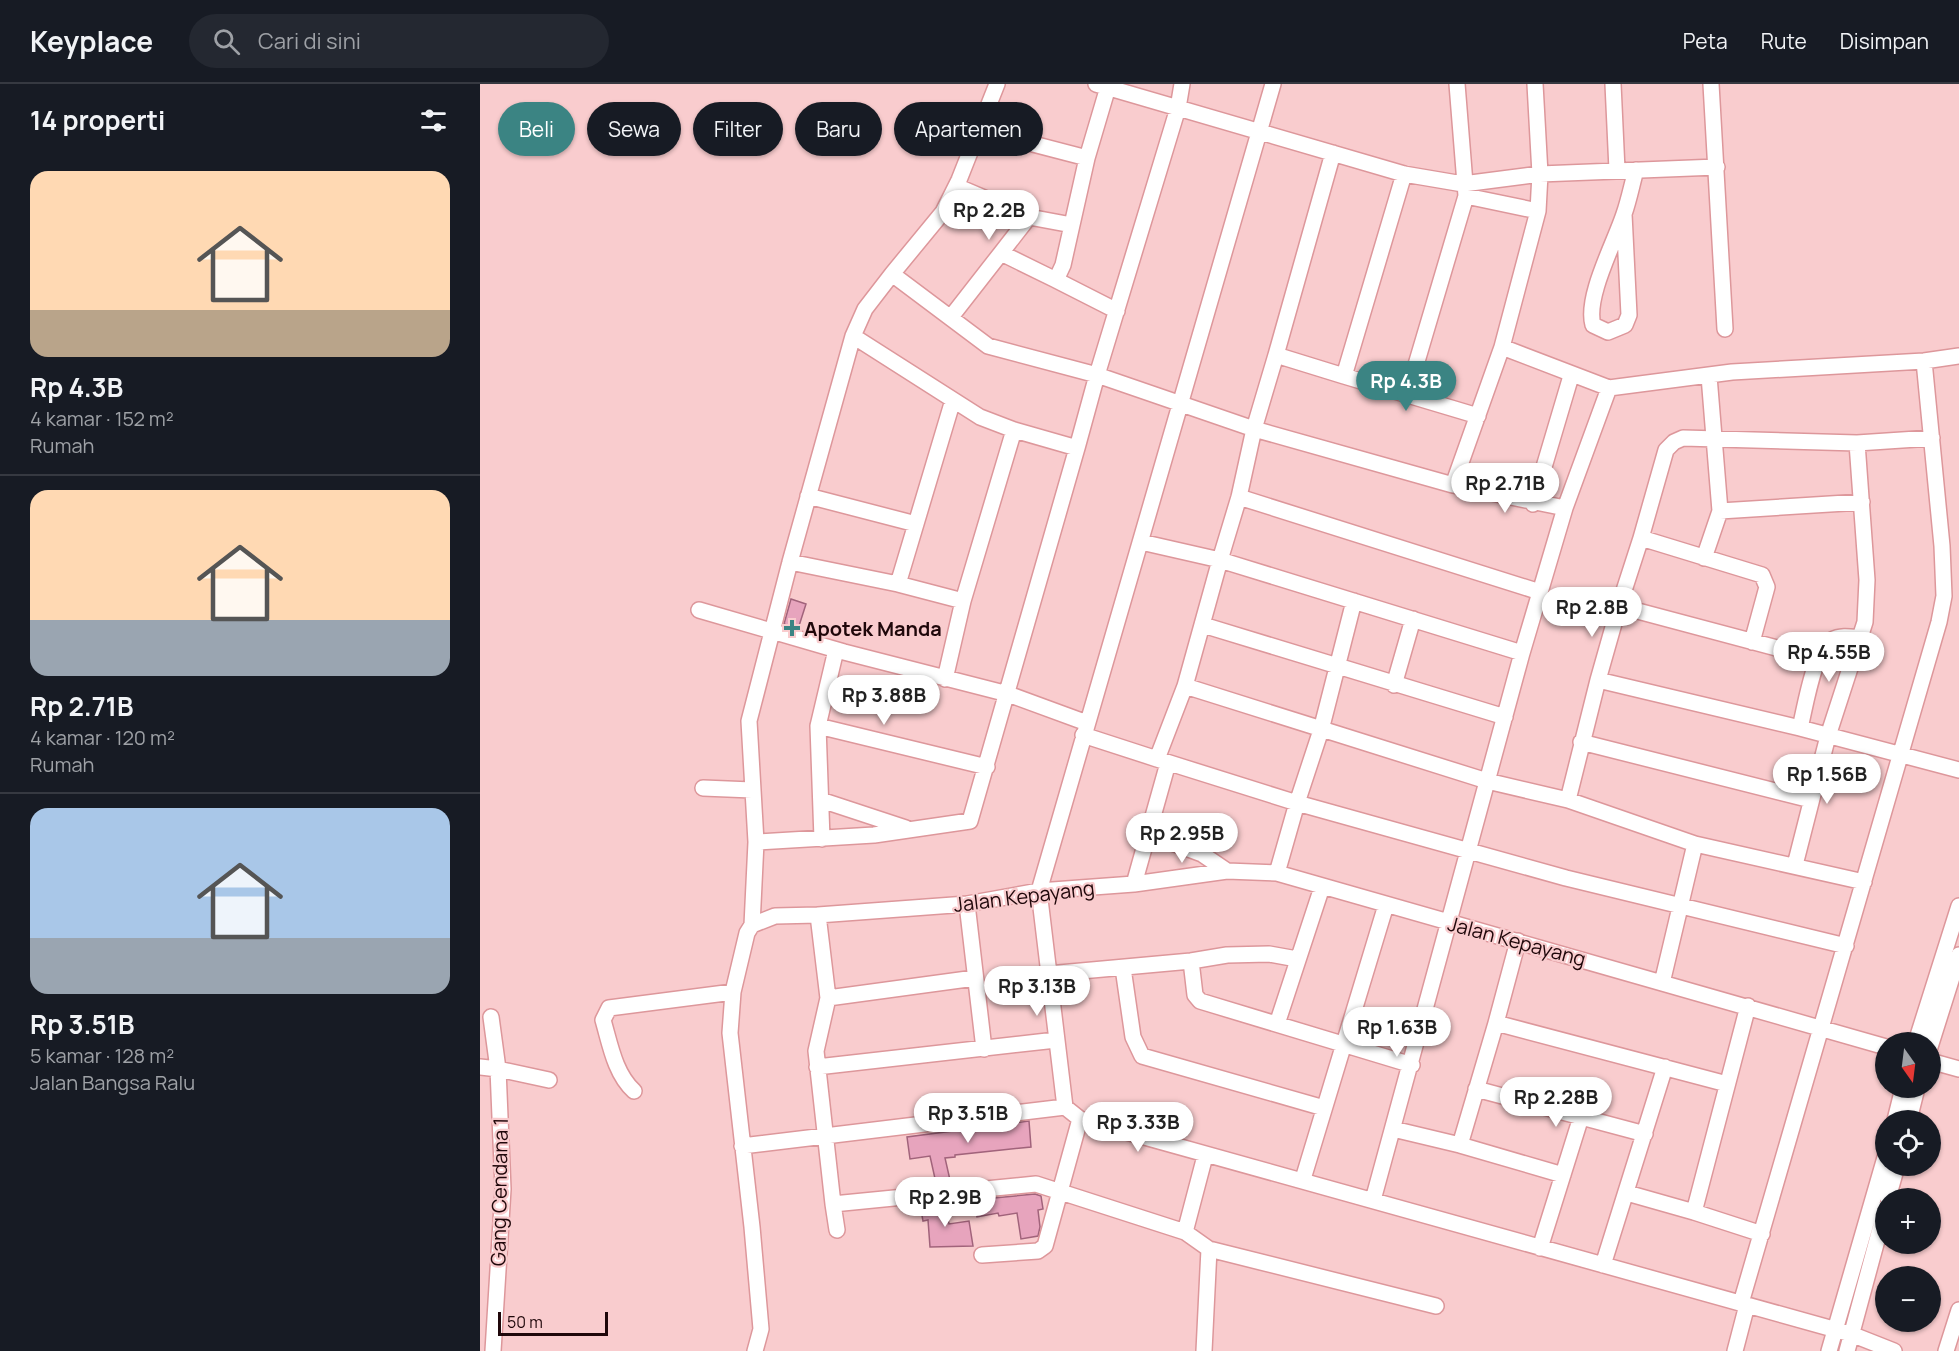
<!DOCTYPE html>
<html lang="id">
<meta charset="utf-8">
<style>
:root{--surface:#171b24;--page:#242831;--text:#f1f3f6;--muted:#9ea1a6;--line:#363941;--accent:#3b8483}
body{margin:0;font-family:Manrope,sans-serif;background:var(--page);color:var(--text);height:100vh;display:flex;flex-direction:column;font-size:22px;white-space:nowrap}
*{box-sizing:border-box;margin:0}
p{font-size:20px;color:var(--muted)}
.icon{flex:none;width:33px;height:33px;fill:none;stroke:currentColor;stroke-width:2;stroke-linecap:round;stroke-linejoin:round}
.map{position:relative;flex:1;overflow:hidden}
.details{display:flex;flex-direction:column;background:var(--surface);width:480px}
.details>*{flex:none}
.banner{position:absolute;left:18px;top:18px;width:570px;height:54px;display:flex;gap:12px}
.needle{width:39px;rotate:166deg}
.controls{position:absolute;left:1395px;top:948px;display:grid;gap:12px}
.controls a{display:grid;place-items:center;width:66px;height:66px;border-radius:50%;background:var(--surface);box-shadow:0 2px 4px #0004;font-size:30px}
.scale{position:absolute;left:18px;bottom:15px;width:110px;box-sizing:border-box;padding-left:6px;border:3px solid #1f070a;border-top:0;font-size:16px;line-height:21px;white-space:nowrap;color:#1f070a;-webkit-text-stroke:4px #f9ccce;paint-order:stroke}
.price{position:absolute;translate:-50% -51px;padding:0 14px;border-radius:21px;background:#fff;color:#222;font-size:20px;line-height:39px;filter:drop-shadow(0 2px 3px #0008)}
.price::after{content:'';position:absolute;left:50%;top:36px;width:18px;height:14px;margin-left:-9px;background:inherit;clip-path:polygon(0 0,100% 0,50% 100%)}
.price.active{background:var(--accent);color:#fff}
ul{padding:0;list-style:none}
li{display:grid;align-content:center;gap:12px;height:318px;padding:0 30px}
li+li{border-top:2px solid var(--line)}
li span{display:grid;place-items:center;height:186px;border-radius:18px;color:#555}
li>.icon{margin-inline-start:auto}
span .icon{width:108px;height:108px;fill:#fffc;stroke-width:1}
li b{font-size:26px}
h2{display:flex;justify-content:space-between;align-items:center;height:72px;padding:0 30px;font-size:26px}
.chip{padding:0 21px;border-radius:27px;background:var(--surface);box-shadow:0 2px 4px #0004;font-size:21px;line-height:54px}
.chip.active{background:var(--accent);color:#fff}
header{display:flex;align-items:center;gap:36px;box-sizing:border-box;height:84px;padding:0 30px;background:var(--surface);border-bottom:2px solid var(--line)}
header strong{font-size:28px}
nav{display:flex;gap:33px;margin-inline-start:auto;font-size:21px}
.search{width:420px;height:54px;background:var(--page);display:flex;align-items:center;gap:15px;box-sizing:border-box;padding:0 21px;border-radius:33px;color:var(--muted);font-size:22px}
main{display:flex;flex:1;min-height:0}
.map>svg:first-child{display:block}
.building{fill:#e7a4bd;stroke:#a1637b;stroke-width:1.5}
.lines{fill:none;stroke-linecap:round;stroke-linejoin:round}
.minor-casing{stroke:#dd979b;stroke-width:18}
.minor{stroke:#fff;stroke-width:15}
.poi-dot{fill:#3b8483;stroke:#f9ccce;stroke-width:2}
.labels{text-anchor:middle;dominant-baseline:central;stroke-width:4.5;stroke-linejoin:round;paint-order:stroke}
.poi-label{font-size:20px;font-weight:bold;fill:#1f070a;stroke:#f9ccce;text-anchor:start}
.street-label{font-size:20px;fill:#1f070a;stroke:#f9ccce}
</style>
<header>
<strong>Keyplace</strong>
<div class="search"><svg class="icon" aria-label="search" viewBox="0 0 24 24"><circle cx="10" cy="10" r="6"/><path d="M15 15l6 6"/></svg>Cari di sini</div>
<nav><a>Peta</a><a>Rute</a><a>Disimpan</a></nav>
</header>
<main>
<section class="details">
<h2>14 properti<svg class="icon" aria-label="filters" viewBox="0 0 24 24"><path d="M4 7h16M4 17h16"/><circle cx="9" cy="7" r="2"/><circle cx="15" cy="17" r="2"/></svg></h2>
<ul>
<li><span style="background:linear-gradient(#ffd9b3 75%,#b9a48a 0)"><svg class="icon" aria-label="home" viewBox="0 0 24 24"><path d="M3 11l9-7 9 7M6 9v11h12V9"/></svg></span><div><b>Rp 4.3B</b><p>4 kamar · 152 m²</p><p>Rumah</p></div></li>
<li><span style="background:linear-gradient(#ffd9b3 70%,#9aa5b1 0)"><svg class="icon" aria-label="home" viewBox="0 0 24 24"><path d="M3 11l9-7 9 7M6 9v11h12V9"/></svg></span><div><b>Rp 2.71B</b><p>4 kamar · 120 m²</p><p>Rumah</p></div></li>
<li><span style="background:linear-gradient(#a9c7e8 70%,#9aa5b1 0)"><svg class="icon" aria-label="home" viewBox="0 0 24 24"><path d="M3 11l9-7 9 7M6 9v11h12V9"/></svg></span><div><b>Rp 3.51B</b><p>5 kamar · 128 m²</p><p>Jalan Bangsa Ralu</p></div></li>
</ul>
</section>
<div class="map">
<svg width="1479" height="1267" viewBox="0 0 1479 1267">
<rect width="100%" height="100%" fill="#f9ccce"/>
<!-- building -->
<path class="building" d="M 311,515 L 326,520 L 318,545 L 304,540 Z
M 549,1037 L 551,1063 L 475,1071 L 475,1073 L 465,1074 L 470,1096 L 456,1099 L 450,1072 L 430,1075 L 427,1053 Z
M 555,1110 L 561,1112 L 563,1125 L 558,1126 L 560,1143 L 558,1152 L 541,1155 L 537,1129 L 519,1132 L 518,1129 L 497,1133 L 493,1116 Z
M 465,1119 L 469,1140 L 489,1137 L 493,1162 L 450,1163 L 448,1136 L 443,1137 L 440,1121 Z"/>
<g class="lines">
<!-- minor casing -->
<g class="minor-casing">
<path id="minor" d="M 517,0 L 479,96 L 463,128 L 412,190 L 508,262 L 617,291 L 698,24 L 702,0
M 616,0 L 924,90 L 983,100 L 1060,90 L 1237,83
M 793,0 L 559,807 L 585,1023 L 600,1035 L 1371,1250 L 1414,1267
M 1055,0 L 1060,90 L 1058,127 L 1022,263 L 1129,304 L 1252,288 L 1444,277 L 1479,272
M 1133,0 L 1137,86
M 1231,0 L 1245,245
M 499,46 L 607,74 L 628,3
M 607,74 L 583,181 L 576,196 L 637,227
M 476,102 L 549,133 L 521,169
M 986,112 L 1058,127
M 1144,130 L 1149,231 L 1145,241 L 1128,248 L 1113,241 C 1105,213 1135,158 1144,130 C 1149,116 1152,100 1156,86
M 549,133 L 592,141
M 471,233 L 521,169 L 576,196
M 373,252 L 500,333 L 534,346 L 597,364 L 617,291 L 774,345 L 796,271 L 864,292 L 924,90
M 796,271 L 853,69
M 864,292 L 998,332
M 1229,292 L 1240,427
M 927,311 L 986,112 L 977,0
M 473,316 L 418,500 L 483,517
M 973,401 L 1022,263
M 328,412 L 436,440
M 759,413 L 1060,508
M 1053,420 L 1091,292
M 1161,454 L 1139,522 L 1338,575
M 661,458 L 740,476 L 759,413 L 774,345 L 973,401 L 1085,424
M 1224,474 L 1240,427 L 1382,418
M 310,478 L 373,252 L 385,225 L 412,190
M 418,500 L 310,478 L 269,637 L 276,758 L 394,751 L 490,737 L 597,364
M 219,526 L 364,568 L 528,610 L 607,639
M 723,541 L 1025,633
M 1272,558 L 1287,503 L 1282,491 L 1161,454 L 1186,366 L 1194,358 L 1203,354 L 1377,359 L 1452,354
M 356,566 L 338,642 L 507,683
M 465,595 L 483,517 L 534,346
M 1118,596 L 1139,522
M 914,601 L 933,535
M 705,602 L 1007,697 L 1088,716
M 338,642 L 342,755
M 1320,644 C 1325,624 1334,565 1352,556 C 1360,551 1371,553 1380,554
M 603,651 L 677,675 L 705,602 L 740,476 L 1042,569
M 1101,658 L 1331,716
M 677,675 L 817,719 L 841,646 L 874,517
M 223,704 L 272,706
M 341,716 L 426,744
M 668,750 L 722,770 L 747,787
M 1315,781 L 1348,652 L 1385,538 L 1387,496 L 1377,359
M 797,789 L 817,719 L 1086,794 L 1366,862
M 1384,798 L 1215,760 L 1088,716 L 1118,596 L 1320,644 L 1479,686
M 654,800 L 688,679
M 487,820 L 504,965
M 338,831 L 348,914 L 336,967 L 353,1120
M 272,841 L 276,758
M 711,877 L 715,911 L 720,917 L 932,981
M 643,884 L 653,953 L 662,972 L 844,1024
M 568,890 L 711,877 L 747,871 L 789,870 L 817,875
M 1182,899 L 1215,760
M 348,914 L 495,894
M 1268,922 L 1214,1128 L 1282,1150
M 1016,939 L 1038,857
M 797,940 L 842,803
M 1436,958 L 1479,822
M 1450,963 L 1479,871
M 1450,977 L 1479,985
M 0,983 L 18,985 L 11,933
M 337,983 L 576,956
M 996,1005 L 1165,1050
M 154,1007 C 135,990 130,960 123,936 L 129,924 L 253,908
M 1415,1036 L 1423,1004
M 1429,1036 L 1437,1004
M 913,1045 L 980,1061
M 262,1062 L 585,1023
M 1083,1091 L 980,1061 L 1016,939 L 1247,1000
M 823,1095 L 906,821
M 1147,1109 L 1214,1128
M 1408,1114 L 1417,1082
M 893,1116 L 1042,569 L 1085,424 L 1129,304
M 357,1146 L 353,1120 L 556,1100 L 705,1148
M 1060,1164 L 1101,1033
M 729,1165 L 956,1222
M 502,1171 L 558,1167 L 565,1162 L 600,1035
M 1123,1181 L 1185,983
M 1261,1219 L 1459,538 L 1464,512 L 1462,462 L 1444,277
M 13,1267 L 23,1105 L 18,985 L 69,996
M 275,1267 L 281,1245 L 272,1143 L 250,949 L 253,908 L 267,849 L 272,841 L 295,832 L 338,831 L 487,820 L 559,807 L 654,800 L 747,787 L 797,789 L 1406,963
M 724,1267 L 729,1165 L 705,1148 L 725,1072
M 1255,1267 L 1267,1221
M 1349,1267 L 1406,1070
M 1367,1267 L 1406,1123
M 1466,1267 L 1479,1226"/>
</g>
<!-- minor -->
<use href="#minor" class="minor"/>
</g>
<!-- markers -->
<path class="poi-dot" d="M309 535h6v6h6v6h-6v6h-6v-6h-6v-6h6z"/>
<g class="labels">
<!-- poi labels -->
<g class="poi-label">
<text x="324" y="544">Apotek Manda</text>
</g>
<!-- street labels -->
<g class="street-label">
<text transform="translate(544 812) rotate(-7)">Jalan Kepayang</text>
<text transform="translate(1037 857) rotate(15)">Jalan Kepayang</text>
<text transform="translate(19 1108) rotate(-89)">Gang Cendana 1</text>
</g>
</g>
</svg>
<div class="controls">
<a><svg class="needle" viewBox="-14 -14 28 28"><path d="M0-13l5 13h-10z" fill="#e53935"/><path d="M0 13l5-13h-10z" fill="#9ea1a6"/></svg></a>
<a><svg class="icon" aria-label="locate" viewBox="0 0 24 24"><circle cx="12" cy="12" r="6"/><path d="M12 2v4M12 18v4M2 12h4M18 12h4"/></svg></a>
<a>+</a>
<a>−</a>
</div>
<div class="scale">50 m</div>
<b class="price" style="left:509px;top:157px">Rp 2.2B</b>
<b class="price active" style="left:926px;top:328px">Rp 4.3B</b>
<b class="price" style="left:1025px;top:430px">Rp 2.71B</b>
<b class="price" style="left:1112px;top:554px">Rp 2.8B</b>
<b class="price" style="left:1349px;top:599px">Rp 4.55B</b>
<b class="price" style="left:404px;top:642px">Rp 3.88B</b>
<b class="price" style="left:1347px;top:721px">Rp 1.56B</b>
<b class="price" style="left:702px;top:780px">Rp 2.95B</b>
<b class="price" style="left:557px;top:933px">Rp 3.13B</b>
<b class="price" style="left:917px;top:974px">Rp 1.63B</b>
<b class="price" style="left:1076px;top:1044px">Rp 2.28B</b>
<b class="price" style="left:488px;top:1060px">Rp 3.51B</b>
<b class="price" style="left:658px;top:1069px">Rp 3.33B</b>
<b class="price" style="left:465px;top:1144px">Rp 2.9B</b>
<div class="banner">
<a class="chip active">Beli</a>
<a class="chip">Sewa</a>
<a class="chip">Filter</a>
<a class="chip">Baru</a>
<a class="chip">Apartemen</a>
</div>
</div>
</main>
